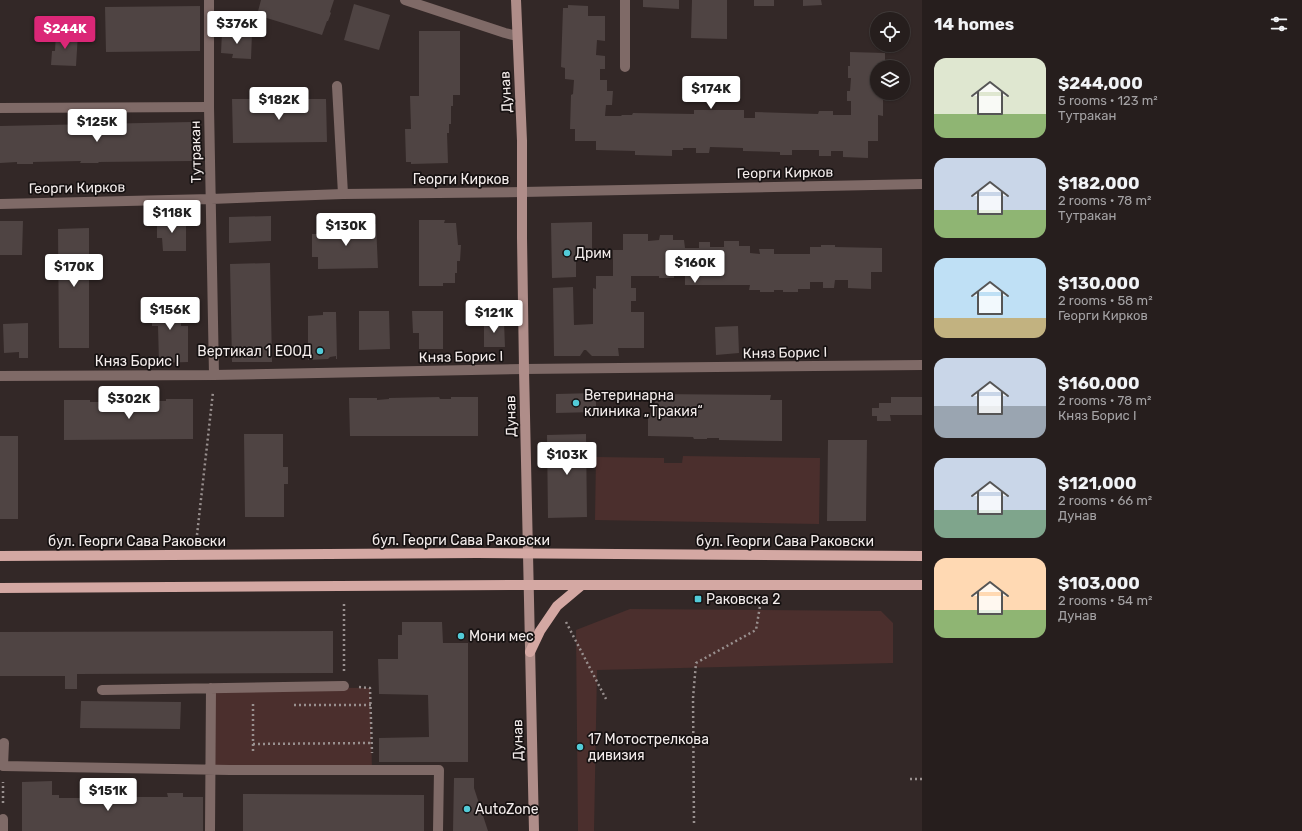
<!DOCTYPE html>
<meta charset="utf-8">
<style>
:root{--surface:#261e1d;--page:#2e2726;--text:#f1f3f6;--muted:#a4a2a4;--line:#423c3b;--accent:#db2777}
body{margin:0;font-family:Rubik,sans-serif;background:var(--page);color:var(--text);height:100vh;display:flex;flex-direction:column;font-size:15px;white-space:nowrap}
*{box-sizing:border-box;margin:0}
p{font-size:13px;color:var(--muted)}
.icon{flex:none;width:22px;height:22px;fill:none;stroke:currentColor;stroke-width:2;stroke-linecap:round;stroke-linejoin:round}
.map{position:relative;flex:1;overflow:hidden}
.sheet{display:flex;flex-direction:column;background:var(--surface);width:380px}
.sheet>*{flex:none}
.controls{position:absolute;left:870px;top:12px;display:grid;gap:8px}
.controls a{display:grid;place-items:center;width:40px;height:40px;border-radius:50%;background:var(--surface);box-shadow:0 1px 3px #0004,0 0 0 1px var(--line);font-size:20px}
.price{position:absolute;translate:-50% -34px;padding:0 9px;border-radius:4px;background:#fff;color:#222;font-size:13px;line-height:26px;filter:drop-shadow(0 1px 2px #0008)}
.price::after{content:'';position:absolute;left:50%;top:24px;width:12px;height:9px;margin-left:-6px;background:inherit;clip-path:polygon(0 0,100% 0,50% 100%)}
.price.active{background:var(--accent);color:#fff}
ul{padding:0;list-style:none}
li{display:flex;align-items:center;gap:12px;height:100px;padding:0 12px}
li span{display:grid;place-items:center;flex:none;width:112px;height:80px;border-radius:12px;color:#555}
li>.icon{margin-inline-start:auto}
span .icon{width:48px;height:48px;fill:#fffc;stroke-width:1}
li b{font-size:17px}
h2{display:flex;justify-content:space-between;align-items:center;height:48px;padding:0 12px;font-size:17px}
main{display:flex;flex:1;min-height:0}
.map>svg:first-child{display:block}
.green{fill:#4b2f2d}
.building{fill:#4f4443}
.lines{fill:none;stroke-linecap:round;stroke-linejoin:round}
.path{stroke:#99908f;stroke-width:2.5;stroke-dasharray:2 3;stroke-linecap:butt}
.lane{stroke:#7f6a67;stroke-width:10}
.street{stroke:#7f6a67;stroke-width:10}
.secondary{stroke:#af8d89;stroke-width:10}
.primary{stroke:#d4a8a3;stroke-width:10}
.poi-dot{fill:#52cbd8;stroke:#171212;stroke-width:1.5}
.labels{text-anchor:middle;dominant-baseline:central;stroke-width:3.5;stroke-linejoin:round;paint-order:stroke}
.street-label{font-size:14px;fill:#f3eceb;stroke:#171212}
.poi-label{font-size:14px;fill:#f3eceb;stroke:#171212;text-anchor:start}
</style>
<main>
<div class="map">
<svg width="922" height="831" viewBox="0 0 922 831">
<rect width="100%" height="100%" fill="#332827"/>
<!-- green -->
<path class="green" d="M 683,456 L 820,458 L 819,524 L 595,520 L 596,457 L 664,458 L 664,463 L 682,463 Z
M 630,609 L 881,611 L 893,623 L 893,663 L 597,670 L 594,831 L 578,831 L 576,630 Z
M 250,687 L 370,688 L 372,770 L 210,769 L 211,688 Z"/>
<!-- building -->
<path class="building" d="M 261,0 L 334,0 L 330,12 L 331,13 L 328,21 L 327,21 L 322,35 L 257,15 Z
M 643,0 L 679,0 L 679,9 L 643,7 Z
M 692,0 L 727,0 L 727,39 L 691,38 Z
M 754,0 L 774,0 L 774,6 L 754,6 Z
M 803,0 L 821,0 L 822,5 L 803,6 Z
M 354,4 L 390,15 L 379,50 L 344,40 Z
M 568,5 L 588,6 L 588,16 L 605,16 L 605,41 L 597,40 L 596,55 L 605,56 L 605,69 L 600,69 L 600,80 L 607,80 L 607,91 L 613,91 L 612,105 L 606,105 L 605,116 L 622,116 L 621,115 L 632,115 L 633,113 L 694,114 L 694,110 L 744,110 L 744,118 L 755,118 L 755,112 L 818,114 L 819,111 L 833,111 L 833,115 L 851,115 L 851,101 L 847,101 L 847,91 L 850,91 L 851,78 L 848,78 L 848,66 L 850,66 L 850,52 L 885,53 L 885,63 L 889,63 L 889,67 L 877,67 L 877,93 L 883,93 L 883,116 L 878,115 L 878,141 L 868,141 L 868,158 L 843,157 L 843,151 L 831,151 L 831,156 L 819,156 L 819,150 L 792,150 L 792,155 L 780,155 L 780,152 L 743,151 L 743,148 L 710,147 L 709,153 L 696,153 L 696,148 L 683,148 L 683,150 L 672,150 L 672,156 L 635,155 L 635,151 L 596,150 L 596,141 L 575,141 L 575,129 L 570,129 L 571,95 L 573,94 L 574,80 L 565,79 L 565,68 L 561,67 L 563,8 L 568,8 Z
M 200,6 L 200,51 L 106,52 L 105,7 Z
M 419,31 L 460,31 L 460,95 L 453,95 L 453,106 L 451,106 L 451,124 L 449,124 L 449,133 L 447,133 L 448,163 L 411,164 L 411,162 L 406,162 L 405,129 L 411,129 L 410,96 L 419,96 Z
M 56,32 L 78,33 L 76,66 L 51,65 L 52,51 L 55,51 Z
M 222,32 L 252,33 L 251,59 L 232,58 L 233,54 L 221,53 Z
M 232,99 L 326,99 L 327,142 L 233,143 Z
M 191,122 L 192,161 L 98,162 L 99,163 L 80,163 L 81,161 L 33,162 L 33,164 L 17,164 L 17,162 L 0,163 L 0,126 Z
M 271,216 L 271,241 L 229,243 L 229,217 Z
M 157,218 L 186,218 L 186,251 L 163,251 L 162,238 L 157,238 Z
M 419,220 L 445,220 L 444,223 L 456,223 L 458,245 L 461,245 L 460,261 L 457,261 L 457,273 L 455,273 L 455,283 L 443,283 L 443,286 L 419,286 Z
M 0,221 L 23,221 L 22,255 L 0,255 Z
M 592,222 L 592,249 L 582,249 L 582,256 L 576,256 L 576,277 L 552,278 L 551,223 Z
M 376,224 L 378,268 L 318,269 L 318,257 L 312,257 L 312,234 L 317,234 L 317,225 Z
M 89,228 L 89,348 L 59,348 L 58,229 Z
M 623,234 L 648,234 L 648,241 L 659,240 L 660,235 L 673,235 L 673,240 L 684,240 L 685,248 L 699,248 L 699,242 L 710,242 L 710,247 L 724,247 L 724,241 L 739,241 L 739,246 L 750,246 L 750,253 L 760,254 L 759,249 L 774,249 L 774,254 L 810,254 L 810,247 L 821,247 L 821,245 L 835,245 L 835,247 L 882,248 L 882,272 L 871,272 L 871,289 L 848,288 L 848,280 L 835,280 L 834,288 L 823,288 L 823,282 L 810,282 L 810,289 L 798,289 L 798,292 L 783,292 L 783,290 L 774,290 L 774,292 L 760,292 L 760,290 L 749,290 L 750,285 L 685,285 L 685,276 L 674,276 L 674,278 L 659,278 L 659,276 L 631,276 L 631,288 L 636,288 L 636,301 L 631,301 L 631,312 L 644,312 L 644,348 L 618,348 L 619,356 L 592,356 L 586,350 L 584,350 L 580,356 L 554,356 L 553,288 L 573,287 L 574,325 L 593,324 L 593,288 L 596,289 L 596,276 L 613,276 L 613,250 L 623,250 Z
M 270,263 L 272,362 L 232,362 L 230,264 Z
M 181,300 L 181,326 L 188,326 L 188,362 L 159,363 L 158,326 L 152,326 L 152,317 L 149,317 L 148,301 Z
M 359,311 L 389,311 L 390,349 L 359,350 Z
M 412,311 L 443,311 L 443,349 L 419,349 L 419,333 L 413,333 Z
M 323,312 L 336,312 L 337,359 L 336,359 L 336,356 L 330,357 L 328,359 L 308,360 L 308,316 L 323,315 Z
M 484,321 L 504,321 L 505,347 L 484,347 Z
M 28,323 L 28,358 L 19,358 L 19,352 L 4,353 L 3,324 Z
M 738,326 L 739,353 L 716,355 L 715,327 Z
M 596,393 L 596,412 L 556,413 L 556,394 Z
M 655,394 L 771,395 L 770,400 L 782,400 L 782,441 L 719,440 L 719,438 L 707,438 L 707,439 L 694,439 L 693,437 L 648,436 L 648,413 L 655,414 Z
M 439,397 L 440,399 L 451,399 L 451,397 L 478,397 L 478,436 L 350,436 L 349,398 L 377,398 L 377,400 L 389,399 L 389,398 Z
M 891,397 L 922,397 L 922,415 L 890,415 L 891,421 L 877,421 L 877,416 L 872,416 L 872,408 L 879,408 L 879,403 L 891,403 Z
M 166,399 L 193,399 L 193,439 L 64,440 L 64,400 L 90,400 L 90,402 L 104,402 L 104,400 L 154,400 L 154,401 L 166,401 Z
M 244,434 L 283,434 L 283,467 L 288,467 L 288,484 L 284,484 L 284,517 L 245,517 Z
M 586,434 L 587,517 L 548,518 L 547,435 Z
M 0,436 L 18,436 L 18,519 L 0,519 Z
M 828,440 L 867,440 L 866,521 L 827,521 Z
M 402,622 L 442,622 L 443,643 L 468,643 L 468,762 L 379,762 L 379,738 L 429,737 L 428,695 L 379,694 L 378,659 L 398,659 L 398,635 L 402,635 Z
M 333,631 L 333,673 L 77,674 L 77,689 L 65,689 L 65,676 L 0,676 L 0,632 Z
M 81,701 L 181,702 L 180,729 L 80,728 Z
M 454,778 L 474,778 L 474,788 L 488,831 L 453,831 Z
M 52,781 L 52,795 L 59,795 L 59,798 L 109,798 L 109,793 L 120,793 L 120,797 L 168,797 L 167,793 L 183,793 L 183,797 L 203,797 L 203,831 L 22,831 L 22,782 Z
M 243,794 L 424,795 L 424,831 L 243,831 Z"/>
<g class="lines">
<!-- path -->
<path class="path" d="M 197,535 L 213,392
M 566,622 L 606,699
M 344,671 L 344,602
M 359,687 L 370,688 L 372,753
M 253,704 L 253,753
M 294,705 L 371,705
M 253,744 L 372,743
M 910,779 L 922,779
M 3,803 L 3,782
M 694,823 L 693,698 L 696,663 L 756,630 L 760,606"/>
<!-- lane -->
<path class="lane" d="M 625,67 L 625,0
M 337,86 L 343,194
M 0,108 L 209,107
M 102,690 L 344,686
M 4,743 L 3,766 L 230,770 L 439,770 L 438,831
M 3,819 L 3,831
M 210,831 L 211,688"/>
<!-- street -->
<path class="street" d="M 209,0 L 209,107 L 214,375
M 405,0 L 505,33 L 517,36
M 0,204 L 211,199 L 343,194 L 522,192 L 922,184
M 0,376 L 214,375 L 524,369 L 922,365"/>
<!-- secondary -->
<path class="secondary" d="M 516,0 L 522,141 L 522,238 L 524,369 L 534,831"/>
<!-- primary -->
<path class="primary" d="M 0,556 L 477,553 L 922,556
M 0,588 L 529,585 L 922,585
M 530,652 L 540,631 L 557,606 L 582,585"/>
</g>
<!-- markers -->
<g class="poi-dot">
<circle cx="567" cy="253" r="4"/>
<circle cx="320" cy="351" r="4"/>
<circle cx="576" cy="403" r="4"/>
<rect x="694" y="595" width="8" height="8" rx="2"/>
<circle cx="461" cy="636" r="4"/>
<circle cx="580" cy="747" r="4"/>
<circle cx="467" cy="809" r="4"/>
</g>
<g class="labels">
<!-- street labels -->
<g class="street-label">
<text transform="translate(506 92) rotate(-93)">Дунав</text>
<text transform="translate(196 152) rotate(-91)">Тутракан</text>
<text transform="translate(785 173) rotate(-1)">Георги Кирков</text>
<text x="461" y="179">Георги Кирков</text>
<text transform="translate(77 188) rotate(-1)">Георги Кирков</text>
<text transform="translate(785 353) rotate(-1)">Княз Борис I</text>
<text transform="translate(461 357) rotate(-1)">Княз Борис I</text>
<text x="137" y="361">Княз Борис I</text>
<text transform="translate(511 416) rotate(-91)">Дунав</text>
<text x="461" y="540">бул. Георги Сава Раковски</text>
<text x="137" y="541">бул. Георги Сава Раковски</text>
<text x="785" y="541">бул. Георги Сава Раковски</text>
<text transform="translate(518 740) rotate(-91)">Дунав</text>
</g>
<!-- poi labels -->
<g class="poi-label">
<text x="575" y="253">Дрим</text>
<text x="312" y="351" text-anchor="end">Вертикал 1 ЕООД</text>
<text x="584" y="395">Ветеринарна<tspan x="584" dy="16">клиника „Тракия“</tspan></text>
<text x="706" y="599">Раковска 2</text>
<text x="469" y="636">Мони мес</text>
<text x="588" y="739">17 Мотострелкова<tspan x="588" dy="16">дивизия</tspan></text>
<text x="475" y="809">AutoZone</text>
</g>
</g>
</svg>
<div class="controls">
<a><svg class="icon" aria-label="locate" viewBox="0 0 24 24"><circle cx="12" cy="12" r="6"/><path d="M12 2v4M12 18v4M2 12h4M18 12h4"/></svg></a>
<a><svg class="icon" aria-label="layers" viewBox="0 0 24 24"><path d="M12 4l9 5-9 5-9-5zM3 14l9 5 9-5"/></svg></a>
</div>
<b class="price" style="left:237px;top:45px">$376K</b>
<b class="price active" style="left:65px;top:50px">$244K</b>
<b class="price" style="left:711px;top:110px">$174K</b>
<b class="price" style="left:279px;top:121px">$182K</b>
<b class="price" style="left:97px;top:143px">$125K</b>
<b class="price" style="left:172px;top:234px">$118K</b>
<b class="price" style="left:346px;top:247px">$130K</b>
<b class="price" style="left:695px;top:284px">$160K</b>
<b class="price" style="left:74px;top:288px">$170K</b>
<b class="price" style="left:170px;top:331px">$156K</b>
<b class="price" style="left:494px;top:334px">$121K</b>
<b class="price" style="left:129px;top:420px">$302K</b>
<b class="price" style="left:567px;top:476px">$103K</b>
<b class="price" style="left:108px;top:812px">$151K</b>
</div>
<section class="sheet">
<h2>14 homes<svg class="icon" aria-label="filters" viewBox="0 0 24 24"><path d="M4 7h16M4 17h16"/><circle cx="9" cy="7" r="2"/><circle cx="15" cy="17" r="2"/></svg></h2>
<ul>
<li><span style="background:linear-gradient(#dfe7d0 70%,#8fb573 0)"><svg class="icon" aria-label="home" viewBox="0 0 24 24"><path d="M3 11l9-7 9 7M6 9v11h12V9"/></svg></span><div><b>$244,000</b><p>5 rooms · 123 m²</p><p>Тутракан</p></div></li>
<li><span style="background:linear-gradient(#c9d6e8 65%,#8fb573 0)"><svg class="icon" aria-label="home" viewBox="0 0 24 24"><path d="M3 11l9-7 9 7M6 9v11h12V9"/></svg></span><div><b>$182,000</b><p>2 rooms · 78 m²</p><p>Тутракан</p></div></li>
<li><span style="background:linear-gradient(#bfe0f5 75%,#c2b280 0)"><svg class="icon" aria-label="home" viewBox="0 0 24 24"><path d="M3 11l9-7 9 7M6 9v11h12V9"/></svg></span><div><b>$130,000</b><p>2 rooms · 58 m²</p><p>Георги Кирков</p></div></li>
<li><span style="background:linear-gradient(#c9d6e8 60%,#9aa5b1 0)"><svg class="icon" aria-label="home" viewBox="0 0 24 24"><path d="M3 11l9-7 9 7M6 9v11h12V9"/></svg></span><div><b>$160,000</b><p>2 rooms · 78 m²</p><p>Княз Борис I</p></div></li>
<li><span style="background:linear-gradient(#c9d6e8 65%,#7fa58c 0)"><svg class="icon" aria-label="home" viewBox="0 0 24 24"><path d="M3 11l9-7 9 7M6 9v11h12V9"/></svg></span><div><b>$121,000</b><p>2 rooms · 66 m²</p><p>Дунав</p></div></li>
<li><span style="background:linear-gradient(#ffd9b3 65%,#8fb573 0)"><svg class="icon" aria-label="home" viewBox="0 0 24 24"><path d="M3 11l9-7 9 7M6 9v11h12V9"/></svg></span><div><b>$103,000</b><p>2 rooms · 54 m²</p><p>Дунав</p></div></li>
</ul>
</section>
</main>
